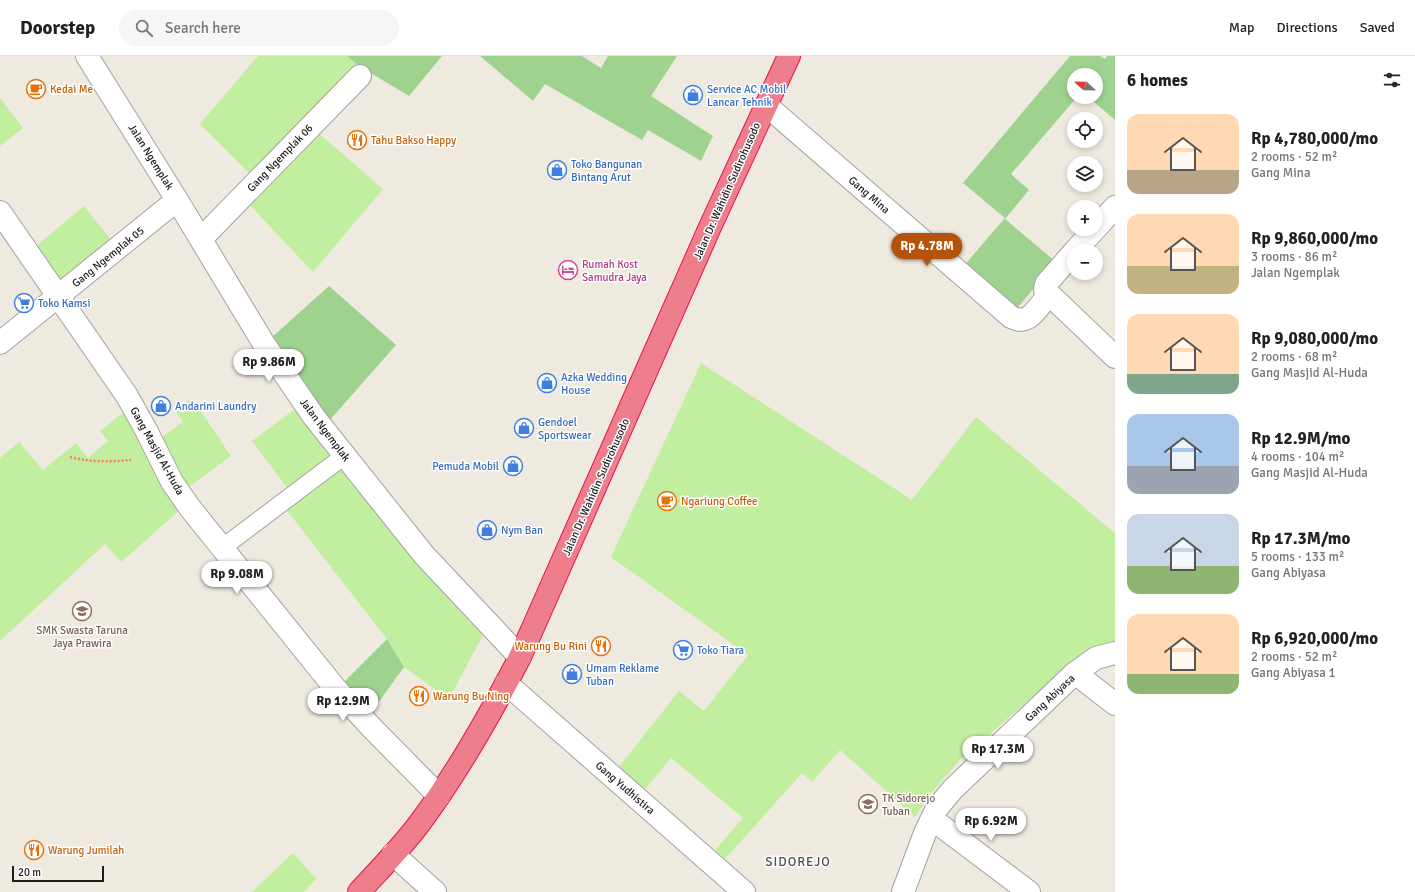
<!DOCTYPE html>
<meta charset="utf-8">
<style>
:root{--surface:#fff;--page:#f6f6f6;--text:#222;--muted:#767676;--line:#e0e0e0;--accent:#b45309}
body{margin:0;font-family:Signika,sans-serif;background:var(--page);color:var(--text);height:100vh;display:flex;flex-direction:column;font-size:15px;white-space:nowrap}
*{box-sizing:border-box;margin:0}
p{font-size:13px;color:var(--muted)}
.icon{flex:none;width:22px;height:22px;fill:none;stroke:currentColor;stroke-width:2;stroke-linecap:round;stroke-linejoin:round}
.map{position:relative;flex:1;overflow:hidden}
.details{display:flex;flex-direction:column;background:var(--surface);width:300px}
.details>*{flex:none}
.needle{width:26px;rotate:292deg}
.buttons{position:absolute;left:1067px;top:12px;display:grid;gap:8px}
.buttons a{display:grid;place-items:center;width:36px;height:36px;border-radius:50%;background:var(--surface);box-shadow:0 2px 6px #0003;font-size:20px}
.scale{position:absolute;left:12px;bottom:10px;width:92px;box-sizing:border-box;padding-left:4px;border:2px solid #1b1b1b;border-top:0;font-size:11px;line-height:14px;white-space:nowrap;color:#1b1b1b;-webkit-text-stroke:3px #fff;paint-order:stroke}
.price{position:absolute;translate:-50% -34px;padding:0 9px;border-radius:14px;background:#fff;color:#222;font-size:13px;line-height:26px;filter:drop-shadow(0 1px 2px #0008)}
.price::after{content:'';position:absolute;left:50%;top:24px;width:12px;height:9px;margin-left:-6px;background:inherit;clip-path:polygon(0 0,100% 0,50% 100%)}
.price.current{background:var(--accent);color:#fff}
ul{padding:0;list-style:none}
li{display:flex;align-items:center;gap:12px;height:100px;padding:0 12px}
li span{display:grid;place-items:center;flex:none;width:112px;height:80px;border-radius:12px;color:#555}
li>.icon{margin-inline-start:auto}
span .icon{width:48px;height:48px;fill:#fffc;stroke-width:1}
li b{font-size:17px}
h2{display:flex;justify-content:space-between;align-items:center;height:48px;padding:0 12px;font-size:17px}
header{display:flex;align-items:center;gap:24px;box-sizing:border-box;height:56px;padding:0 20px;background:var(--surface);border-bottom:1px solid var(--line)}
header strong{font-size:19px}
nav{display:flex;gap:22px;margin-inline-start:auto;font-size:14px}
.search{width:280px;height:36px;background:var(--page);display:flex;align-items:center;gap:10px;box-sizing:border-box;padding:0 14px;border-radius:22px;color:var(--muted);font-size:15px}
main{display:flex;flex:1;min-height:0}
.map>svg:first-child{display:block}
.grass{fill:#c2ef9f}
.forest{fill:#9fd28f}
.lines{fill:none;stroke-linecap:round;stroke-linejoin:round}
.lane-casing{stroke:#a2a2a2;stroke-width:19}
.street-casing{stroke:#a2a2a2;stroke-width:24}
.highway-casing{stroke:#e7124f;stroke-width:24}
.path{stroke:#ff795f;stroke-width:2.5;stroke-dasharray:2 2;stroke-linecap:butt}
.lane{stroke:#fff;stroke-width:17}
.street{stroke:#fff;stroke-width:22}
.highway{stroke:#ef7e8c;stroke-width:22}
.labels{text-anchor:middle;dominant-baseline:central;stroke-width:3;stroke-linejoin:round;paint-order:stroke}
.food-label{font-size:11px;fill:#c56008;stroke:#fff;text-anchor:start}
.shop-label{font-size:11px;fill:#366cbe;stroke:#fff;text-anchor:start}
.street-label{font-size:11px;fill:#1b1b1b;stroke:#fff}
.hotel-label{font-size:11px;fill:#b23c85;stroke:#fff;text-anchor:start}
.education-label{font-size:11px;fill:#785e54;stroke:#fff}
.quarter-label{font-size:13px;letter-spacing:1px;fill:#4e4e4e;stroke:#fff}
</style>
<header>
<strong>Doorstep</strong>
<div class="search"><svg class="icon" aria-label="search" viewBox="0 0 24 24"><circle cx="10" cy="10" r="6"/><path d="M15 15l6 6"/></svg>Search here</div>
<nav><a>Map</a><a>Directions</a><a>Saved</a></nav>
</header>
<main>
<div class="map">
<svg width="1115" height="836" viewBox="0 0 1115 836">
<rect width="100%" height="100%" fill="#eeeadf"/>
<!-- grass -->
<path class="grass" d="M 258,0 L 347,0 L 359,10 L 252,120 L 200,68 Z
M 0,42 L 23,72 L 0,90 Z
M 316,75 L 383,133 L 313,216 L 247,146 Z
M 84,150 L 112,185 L 60,229 L 36,190 Z
M 701,307 L 912,444 L 976,361 L 1115,477 L 1115,588 L 1092,593 L 1076,603 L 960,704 L 931,737 L 915,761 L 840,694 L 812,726 L 802,717 L 725,803 L 715,794 L 743,762 L 671,702 L 644,735 L 618,712 L 679,635 L 704,655 L 748,599 L 611,501 Z
M 192,342 L 231,400 L 187,432 L 159,383 L 183,366 L 175,354 Z
M 295,353 L 331,402 L 289,434 L 252,385 Z
M 125,355 L 180,454 L 121,506 L 105,488 L 0,585 L 0,402 L 19,386 L 43,414 L 76,387 L 88,402 L 108,385 L 100,375 Z
M 335,407 C 382,466 432,523 483,579 L 449,643 L 404,611 L 387,583 L 281,447 Z
M 293,797 L 316,823 L 304,836 L 252,836 Z"/>
<!-- forest -->
<path class="forest" d="M 347,0 L 442,0 L 409,40 L 359,10 Z
M 480,0 L 582,0 L 601,12 L 608,0 L 677,0 L 651,40 L 713,80 L 701,105 L 648,74 L 642,84 L 545,28 L 533,45 Z
M 1070,0 L 1100,0 L 1105,3 L 1107,0 L 1115,0 L 1115,64 L 1088,41 L 1096,41 L 1096,19 L 1074,19 L 1074,41 L 1077,41 L 1011,118 L 1029,134 L 1005,163 L 1056,206 L 1013,257 L 962,212 L 1005,162 L 963,127 Z
M 329,230 L 396,289 L 328,366 L 271,282 Z
M 387,583 L 404,611 L 370,658 L 342,628 Z"/>
<g class="lines">
<!-- lane casing -->
<g class="lane-casing">
<path id="lane" d="M 222,492 L 344,400"/>
</g>
<!-- street casing -->
<g class="street-casing">
<path id="street" d="M 87,0 L 177,144 L 264,288 L 314,361 L 424,499 L 520,601
M 766,49 L 1011,261 C 1029,271 1038,251 1049,238 L 1115,301
M 0,156 L 127,340 L 146,374 L 172,426 L 190,452 L 335,632 L 372,672 L 439,740
M 1096,172 L 1115,151
M 201,183 L 360,20
M 1075,195 L 1095,173
M 1049,238 L 1045,234 L 1046,228 L 1074,196
M 0,287 L 177,144
M 1075,617 L 1115,648
M 506,627 L 744,836
M 932,763 L 1029,836
M 393,798 L 435,836
M 903,836 L 925,777 L 937,752 L 953,733 L 1075,617 L 1096,602 L 1115,597"/>
</g>
<!-- highway casing -->
<g class="highway-casing">
<path id="highway" d="M 359,836 C 379,814 401,792 419,768 C 458,716 490,659 520,601 L 710,171 L 789,0"/>
</g>
<!-- path -->
<path class="path" d="M 70,401 C 90,406 110,406 131,404"/>
<!-- lane -->
<use href="#lane" class="lane"/>
<!-- street -->
<use href="#street" class="street"/>
<!-- highway -->
<use href="#highway" class="highway"/>
</g>
<!-- icons -->
<defs>
<g id="cafe-ring" transform="scale(1)"><circle r="9.5" fill="#fff" stroke="#e8710a" stroke-width="1.5"/><path d="M-5.5-4.5H6V0H3Q3 3.5 0 3.5H-2.5Q-5.5 3.5-5.5 0ZM3-3.2v2h1.7v-2ZM-6 4.5H4V6H-6Z" fill="#e8710a"/></g>
<g id="shop-ring" transform="scale(1)"><circle r="9.5" fill="#fff" stroke="#3f7fe0" stroke-width="1.5"/><path d="M-5-2.5h2.3a2.7 3.5 0 0 1 5.4 0H5L5.5 6h-11ZM-1.5-2.5h3a1.5 2.3 0 0 0-3 0Z" fill="#3f7fe0"/></g>
<g id="restaurant-ring" transform="scale(1)"><circle r="9.5" fill="#fff" stroke="#e8710a" stroke-width="1.5"/><path d="M-5-6h1v4h1v-4h1v4h1v-4h1v5L-1.5 .5V6h-2V.5L-5-1ZM5-6V6H3V1.5H1.5Q1.5-4 5-6Z" fill="#e8710a"/></g>
<g id="hotel-ring" transform="scale(1)"><circle r="9.5" fill="#fff" stroke="#d1479c" stroke-width="1.5"/><path d="M-6-4.5h1.5V1H6V5H4.5V3h-9V5H-6ZM-4 0a1.8 1.8 0 1 1 3.6 0ZM.5 0V-2.5h3Q6-2.5 6 0Z" fill="#d1479c"/></g>
<g id="supermarket-ring" transform="scale(1)"><circle r="9.5" fill="#fff" stroke="#3f7fe0" stroke-width="1.5"/><path d="M-6-5.5h2.5l.6 2H6L4.5 2H-2.5L-4.4-4H-6ZM-1.5 3.2a1.3 1.3 0 1 0 .1 0ZM3 3.2a1.3 1.3 0 1 0 .1 0Z" fill="#3f7fe0"/></g>
<g id="school-ring" transform="scale(1)"><circle r="9.5" fill="#fff" stroke="#8d6e63" stroke-width="1.5"/><path d="M0-5L7-2L0 1L-7-2ZM-4 1L0 2.5L4 1V4Q0 6-4 4Z" fill="#8d6e63"/></g>
</defs>
<g fill-rule="evenodd">
<use href="#cafe-ring" x="36" y="33"/>
<use href="#shop-ring" x="693" y="39"/>
<use href="#restaurant-ring" x="357" y="84"/>
<use href="#shop-ring" x="557" y="114"/>
<use href="#hotel-ring" x="568" y="214"/>
<use href="#supermarket-ring" x="24" y="247"/>
<use href="#shop-ring" x="547" y="327"/>
<use href="#shop-ring" x="161" y="350"/>
<use href="#shop-ring" x="524" y="372"/>
<use href="#shop-ring" x="513" y="410"/>
<use href="#cafe-ring" x="667" y="445"/>
<use href="#shop-ring" x="487" y="474"/>
<use href="#school-ring" x="82" y="555"/>
<use href="#restaurant-ring" x="601" y="590"/>
<use href="#supermarket-ring" x="683" y="594"/>
<use href="#shop-ring" x="572" y="618"/>
<use href="#restaurant-ring" x="419" y="640"/>
<use href="#school-ring" x="868" y="748"/>
<use href="#restaurant-ring" x="34" y="794"/>
</g>
<g class="labels">
<!-- food labels -->
<g class="food-label">
<text x="50" y="33">Kedai Me</text>
<text x="371" y="84">Tahu Bakso Happy</text>
<text x="681" y="445">Ngariung Coffee</text>
<text x="587" y="590" text-anchor="end">Warung Bu Rini</text>
<text x="433" y="640">Warung Bu Ning</text>
<text x="48" y="794">Warung Jumilah</text>
</g>
<!-- shop labels -->
<g class="shop-label">
<text x="707" y="33">Service AC Mobil<tspan x="707" dy="13">Lancar Tehnik</tspan></text>
<text x="571" y="108">Toko Bangunan<tspan x="571" dy="13">Bintang Arut</tspan></text>
<text x="38" y="247">Toko Kamsi</text>
<text x="561" y="321">Azka Wedding<tspan x="561" dy="13">House</tspan></text>
<text x="175" y="350">Andarini Laundry</text>
<text x="538" y="366">Gendoel<tspan x="538" dy="13">Sportswear</tspan></text>
<text x="499" y="410" text-anchor="end">Pemuda Mobil</text>
<text x="501" y="474">Nym Ban</text>
<text x="697" y="594">Toko Tiara</text>
<text x="586" y="612">Umam Reklame<tspan x="586" dy="13">Tuban</tspan></text>
</g>
<!-- street labels -->
<g class="street-label">
<text transform="translate(151 101) rotate(58)">Jalan Ngemplak</text>
<text transform="translate(280 102) rotate(-46)">Gang Ngemplak 06</text>
<text transform="translate(727 135) rotate(-66)">Jalan Dr. Wahidin Sudirohusodo</text>
<text transform="translate(869 139) rotate(41)">Gang Mina</text>
<text transform="translate(108 201) rotate(-39)">Gang Ngemplak 05</text>
<text transform="translate(325 374) rotate(53)">Jalan Ngemplak</text>
<text transform="translate(157 395) rotate(61)">Gang Masjid Al-Huda</text>
<text transform="translate(596 431) rotate(-66)">Jalan Dr. Wahidin Sudirohusodo</text>
<text transform="translate(1050 642) rotate(-43)">Gang Abiyasa</text>
<text transform="translate(625 732) rotate(41)">Gang Yudhistira</text>
</g>
<!-- hotel labels -->
<g class="hotel-label">
<text x="582" y="208">Rumah Kost<tspan x="582" dy="13">Samudra Jaya</tspan></text>
</g>
<!-- education labels -->
<g class="education-label">
<text x="82" y="574">SMK Swasta Taruna<tspan x="82" dy="13">Jaya Prawira</tspan></text>
<text x="882" y="742" text-anchor="start">TK Sidorejo<tspan x="882" dy="13">Tuban</tspan></text>
</g>
<!-- quarter labels -->
<g class="quarter-label">
<text x="798" y="806">SIDOREJO</text>
</g>
</g>
</svg>
<div class="buttons">
<a><svg class="needle" viewBox="-14 -14 28 28"><path d="M0-13l5 13h-10z" fill="#e53935"/><path d="M0 13l5-13h-10z" fill="#767676"/></svg></a>
<a><svg class="icon" aria-label="locate" viewBox="0 0 24 24"><circle cx="12" cy="12" r="6"/><path d="M12 2v4M12 18v4M2 12h4M18 12h4"/></svg></a>
<a><svg class="icon" aria-label="layers" viewBox="0 0 24 24"><path d="M12 4l9 5-9 5-9-5zM3 14l9 5 9-5"/></svg></a>
<a>+</a>
<a>−</a>
</div>
<div class="scale">20 m</div>
<b class="price current" style="left:927px;top:211px">Rp 4.78M</b>
<b class="price" style="left:269px;top:327px">Rp 9.86M</b>
<b class="price" style="left:237px;top:539px">Rp 9.08M</b>
<b class="price" style="left:343px;top:666px">Rp 12.9M</b>
<b class="price" style="left:998px;top:714px">Rp 17.3M</b>
<b class="price" style="left:991px;top:786px">Rp 6.92M</b>
</div>
<section class="details">
<h2>6 homes<svg class="icon" aria-label="filters" viewBox="0 0 24 24"><path d="M4 7h16M4 17h16"/><circle cx="9" cy="7" r="2"/><circle cx="15" cy="17" r="2"/></svg></h2>
<ul>
<li><span style="background:linear-gradient(#ffd9b3 70%,#b9a48a 0)"><svg class="icon" aria-label="home" viewBox="0 0 24 24"><path d="M3 11l9-7 9 7M6 9v11h12V9"/></svg></span><div><b>Rp 4,780,000/mo</b><p>2 rooms · 52 m²</p><p>Gang Mina</p></div></li>
<li><span style="background:linear-gradient(#ffd9b3 65%,#c2b280 0)"><svg class="icon" aria-label="home" viewBox="0 0 24 24"><path d="M3 11l9-7 9 7M6 9v11h12V9"/></svg></span><div><b>Rp 9,860,000/mo</b><p>3 rooms · 86 m²</p><p>Jalan Ngemplak</p></div></li>
<li><span style="background:linear-gradient(#ffd9b3 75%,#7fa58c 0)"><svg class="icon" aria-label="home" viewBox="0 0 24 24"><path d="M3 11l9-7 9 7M6 9v11h12V9"/></svg></span><div><b>Rp 9,080,000/mo</b><p>2 rooms · 68 m²</p><p>Gang Masjid Al-Huda</p></div></li>
<li><span style="background:linear-gradient(#a9c7e8 65%,#9aa5b1 0)"><svg class="icon" aria-label="home" viewBox="0 0 24 24"><path d="M3 11l9-7 9 7M6 9v11h12V9"/></svg></span><div><b>Rp 12.9M/mo</b><p>4 rooms · 104 m²</p><p>Gang Masjid Al-Huda</p></div></li>
<li><span style="background:linear-gradient(#c9d6e8 65%,#8fb573 0)"><svg class="icon" aria-label="home" viewBox="0 0 24 24"><path d="M3 11l9-7 9 7M6 9v11h12V9"/></svg></span><div><b>Rp 17.3M/mo</b><p>5 rooms · 133 m²</p><p>Gang Abiyasa</p></div></li>
<li><span style="background:linear-gradient(#ffd9b3 75%,#8fb573 0)"><svg class="icon" aria-label="home" viewBox="0 0 24 24"><path d="M3 11l9-7 9 7M6 9v11h12V9"/></svg></span><div><b>Rp 6,920,000/mo</b><p>2 rooms · 52 m²</p><p>Gang Abiyasa 1</p></div></li>
</ul>
</section>
</main>
